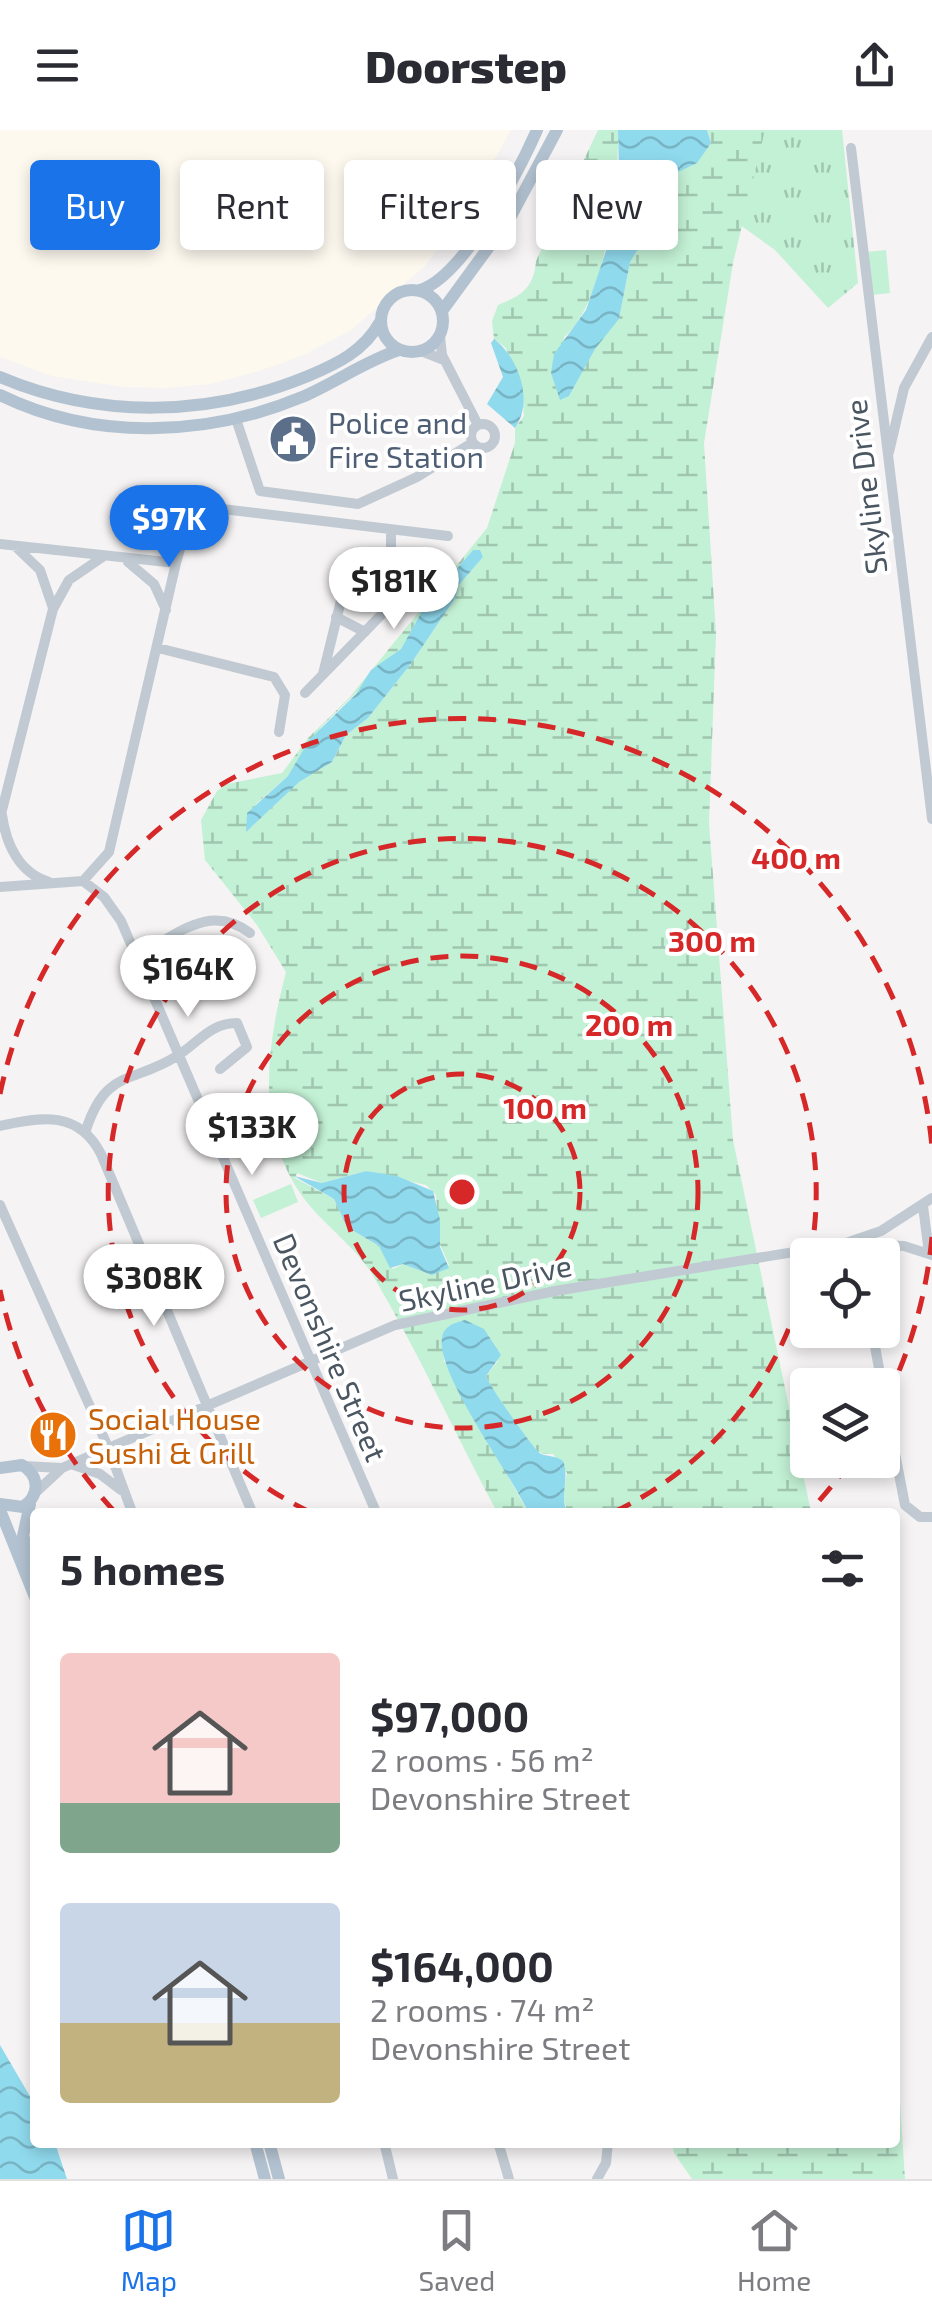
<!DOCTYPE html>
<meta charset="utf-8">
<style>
:root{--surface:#fff;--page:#f2f2f3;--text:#2b2b33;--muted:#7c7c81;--line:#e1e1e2;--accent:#1a73e8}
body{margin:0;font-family:"Exo 2",sans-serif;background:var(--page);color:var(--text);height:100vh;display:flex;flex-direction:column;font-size:38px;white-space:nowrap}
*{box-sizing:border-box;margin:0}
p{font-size:32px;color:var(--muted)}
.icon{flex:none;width:55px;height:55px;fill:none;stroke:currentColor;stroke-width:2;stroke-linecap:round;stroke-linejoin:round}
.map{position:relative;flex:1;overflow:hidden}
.details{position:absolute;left:30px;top:1378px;width:870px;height:640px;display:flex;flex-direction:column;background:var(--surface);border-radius:10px;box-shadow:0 5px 15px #0003}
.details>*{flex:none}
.hud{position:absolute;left:30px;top:30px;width:872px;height:90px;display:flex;gap:20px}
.buttons{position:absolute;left:790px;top:1108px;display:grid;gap:20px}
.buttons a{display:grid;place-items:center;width:110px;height:110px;border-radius:10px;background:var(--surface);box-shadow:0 5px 15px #0003;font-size:50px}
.price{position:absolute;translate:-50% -85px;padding:0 22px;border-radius:35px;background:#fff;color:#222;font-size:32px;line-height:65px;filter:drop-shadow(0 2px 5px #0008)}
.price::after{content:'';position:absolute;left:50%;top:60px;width:30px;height:22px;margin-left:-15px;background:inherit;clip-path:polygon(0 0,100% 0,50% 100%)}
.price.on{background:var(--accent);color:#fff}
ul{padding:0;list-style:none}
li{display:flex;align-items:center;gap:30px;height:250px;padding:0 30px}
li span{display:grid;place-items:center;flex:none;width:280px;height:200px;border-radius:10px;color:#555}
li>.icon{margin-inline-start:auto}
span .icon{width:120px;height:120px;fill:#fffc;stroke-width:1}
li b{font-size:42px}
h2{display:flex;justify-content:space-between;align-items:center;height:120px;padding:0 30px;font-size:42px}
.chip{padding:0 35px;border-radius:10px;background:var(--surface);box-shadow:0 5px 15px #0003;font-size:35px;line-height:90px}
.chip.on{background:var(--accent);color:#fff}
header{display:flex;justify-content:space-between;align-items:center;height:130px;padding:0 30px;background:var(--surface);font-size:45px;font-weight:800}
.tabs{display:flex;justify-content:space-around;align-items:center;height:140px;border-top:2px solid var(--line);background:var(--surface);font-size:28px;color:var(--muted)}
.tabs a{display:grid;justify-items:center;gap:5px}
.tabs .on{color:var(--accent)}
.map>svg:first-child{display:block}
.commercial{fill:#fdf9ef}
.grass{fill:url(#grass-tufts)}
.wetland{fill:url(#wetland-marsh);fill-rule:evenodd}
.pitch{fill:#c3f1d5}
.water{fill:url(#water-waves)}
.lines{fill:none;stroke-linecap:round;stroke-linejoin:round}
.minor{stroke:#c1cad2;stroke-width:10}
.major{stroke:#b3c2d1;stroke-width:12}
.ring{fill:none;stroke:#d62828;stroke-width:5;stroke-dasharray:18 12}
.labels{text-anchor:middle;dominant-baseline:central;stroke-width:8;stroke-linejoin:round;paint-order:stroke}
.service-label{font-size:30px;fill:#4e5e75;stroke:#fff;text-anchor:start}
.street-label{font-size:30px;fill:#4a5661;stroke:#fff}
.food-label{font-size:30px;fill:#c56008;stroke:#fff;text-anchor:start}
.centre{fill:#d62828;stroke:#fff;stroke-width:5}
.ring-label{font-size:30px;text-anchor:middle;font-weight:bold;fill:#d62828;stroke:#fff;stroke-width:8;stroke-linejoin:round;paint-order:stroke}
</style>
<header><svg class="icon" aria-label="menu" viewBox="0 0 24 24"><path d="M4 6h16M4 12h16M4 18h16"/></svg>Doorstep<svg class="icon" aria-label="share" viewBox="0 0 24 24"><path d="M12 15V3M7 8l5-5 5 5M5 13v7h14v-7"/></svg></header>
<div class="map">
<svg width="932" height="2049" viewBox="0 0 932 2049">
<defs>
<pattern id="grass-tufts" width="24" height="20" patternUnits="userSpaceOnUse" patternTransform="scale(2.5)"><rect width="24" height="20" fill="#c3f1d5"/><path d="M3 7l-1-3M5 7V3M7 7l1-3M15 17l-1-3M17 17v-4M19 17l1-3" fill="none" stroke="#a0c6b0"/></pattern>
<pattern id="wetland-marsh" width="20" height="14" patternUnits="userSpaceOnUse" patternTransform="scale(2.5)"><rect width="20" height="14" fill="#c3f1d5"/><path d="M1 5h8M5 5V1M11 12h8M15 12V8" fill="none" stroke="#a0c6b0"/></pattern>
<pattern id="water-waves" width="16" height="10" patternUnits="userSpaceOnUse" patternTransform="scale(2.5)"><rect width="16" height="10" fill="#90daee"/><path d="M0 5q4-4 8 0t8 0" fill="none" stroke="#78b4c4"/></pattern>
</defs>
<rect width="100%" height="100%" fill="#f5f3f3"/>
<!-- commercial -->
<path class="commercial" d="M 0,0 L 511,0 L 462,88 L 425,136 L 351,200 L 304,225 L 259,241 L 211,254 L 167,258 L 123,257 L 52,246 L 0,227 Z"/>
<!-- grass -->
<path class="grass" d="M 738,0 L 842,0 L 858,153 L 828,178 L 775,120 L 708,72 Z"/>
<!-- wetland -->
<path class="wetland" d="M 598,0 L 618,0 C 619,53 606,172 564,207 L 569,266 L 594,219 L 619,189 L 630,131 L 638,119 L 651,115 L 676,95 L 678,41 L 711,13 L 707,0 L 765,0 L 733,133 L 704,313 L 716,504 L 709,693 L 733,1010 L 811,1382 L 567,1382 L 563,1365 L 567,1343 L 553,1324 C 545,1324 543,1325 537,1321 C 531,1318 487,1252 486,1246 L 498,1231 L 442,1206 L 444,1231 L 528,1382 L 497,1382 C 455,1304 418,1221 372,1144 C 357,1119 329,1099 310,1076 C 254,1008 265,922 286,842 L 257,795 L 205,730 L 201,690 L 217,661 L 227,654 L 282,643 L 309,607 L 349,568 L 487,398 L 515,313 L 515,298 L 524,286 L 521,252 L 505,217 L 494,209 L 492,191 L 498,175 C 521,166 534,158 536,131 ZM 473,420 L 483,427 L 458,456 L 456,467 L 410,535 L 368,588 L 346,605 L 332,632 L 298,652 L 250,698 L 256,674 L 288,646 L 322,596 L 401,519 L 426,474 ZM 366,1041 L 426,1055 L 436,1065 L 439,1112 L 449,1135 C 432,1151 421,1139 403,1134 L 393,1139 L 379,1116 L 347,1097 L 334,1069 L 295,1048 L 297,1043 L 322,1053 Z
M 895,1897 L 905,2049 L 692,2049 L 674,2023 L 672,2013 L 895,2012 Z"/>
<!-- pitch -->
<path class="pitch" d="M 886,120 L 890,163 L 871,165 L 866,122 Z
M 291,1054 L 298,1072 L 261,1088 L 253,1070 Z"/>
<!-- water -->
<path class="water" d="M 618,0 L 707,0 L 711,13 L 697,33 L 678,42 L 676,96 C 661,102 653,116 638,119 L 630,132 L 619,189 L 595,219 L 569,266 L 560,270 L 551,243 L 554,224 L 586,180 L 607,118 L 605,83 L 619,40 Z
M 494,209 C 519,228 534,271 515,298 L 487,274 L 503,247 L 491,213 Z
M 473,420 L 480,420 L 483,427 L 458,456 L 456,467 L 410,535 L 368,588 L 346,605 L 332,632 L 299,652 L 246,702 L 247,683 L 288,646 L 309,610 L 356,564 L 371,540 L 401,519 L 426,474 Z
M 366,1041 L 397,1046 L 433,1061 L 440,1090 L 440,1117 L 449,1138 L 432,1145 L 403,1134 L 390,1138 L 379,1116 L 347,1097 L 334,1069 L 294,1046 L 322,1053 Z
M 465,1190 L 484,1199 L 501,1225 L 486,1246 C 487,1252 535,1322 541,1324 C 550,1327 554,1325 563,1331 C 570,1349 559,1365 567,1382 L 528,1382 C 510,1342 436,1244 442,1208 C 444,1195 455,1193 465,1190 Z
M 0,1915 L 35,1975 L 35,2012 L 55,2013 L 67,2049 L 0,2049 Z"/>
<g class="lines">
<!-- minor -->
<path class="minor" d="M 851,18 L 932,689
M 440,206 L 442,225 L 478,295
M 421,221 L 444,230
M 236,289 L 260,361 L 358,374 L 417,347 L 472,313
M471 306a12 12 0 1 1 24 0a12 12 0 1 1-24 0Z
M 889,322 L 904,258 L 932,207
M 0,414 L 176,433
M 17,418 L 40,440 L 53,478
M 128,432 L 154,454 L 166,480
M 336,487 L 365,502
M 158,518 L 274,547 L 285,565 L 279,602
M 323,544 L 349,438 L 357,433 L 391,436
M 305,563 L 385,481 L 391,462 L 391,400
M 2,685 C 6,714 19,743 49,752
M 0,688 L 53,479 L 69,450 L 104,426
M 83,751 L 104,767 L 121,791 L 376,1382
M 0,757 L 83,751 L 109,722 L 176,433 C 183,409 187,383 214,378 L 448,406
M 136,826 C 174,808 208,771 250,803
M 0,996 C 42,986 79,981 101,1024 L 252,1382
M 86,1000 C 106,938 133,954 177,926 C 198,913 210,893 237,893 L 247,917 L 220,939
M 0,1075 L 108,1317 L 132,1382
M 923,1076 L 929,1123
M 855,1114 L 904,1116 L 932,1125
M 872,1200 L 882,1255
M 882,1257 L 905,1375 L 920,1387 L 932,1387
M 71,1334 L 100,1344 L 121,1360
M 24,1336 L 61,1338
M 35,1363 L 62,1338 L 395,1195 L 555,1161 L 843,1114 L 881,1101 L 932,1068
M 384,2012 L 393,2049
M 498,2012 L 509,2049
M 597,2049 L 606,2033 L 608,2012"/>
<!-- major -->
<path class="major" d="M381 191a31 31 0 1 1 62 0a31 31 0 1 1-62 0Z
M 420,160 C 463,147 519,41 537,0
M 442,181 L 510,88 L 557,0
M 0,247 C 99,289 209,287 308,246 C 337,234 364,221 380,192
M 0,265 C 94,311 206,307 302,267 C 335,253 365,231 399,220
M 0,1338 L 22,1335 C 40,1346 40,1365 23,1377 L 0,1374
M 30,1374 L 23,1406 L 35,1439
M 0,1380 L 35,1467
M 255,2012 L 265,2049
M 269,2012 L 279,2049"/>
</g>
<!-- distance rings -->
<g class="ring">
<circle cx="462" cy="1062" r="118"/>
<circle cx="462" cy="1062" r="236"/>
<path d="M807 1142A354 354 0 0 1 614 1382M310 1382A354 354 0 1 1 811 1123"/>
<path d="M932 1107A472 472 0 0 1 883 1276M849 1333A472 472 0 0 1 810 1381M114 1381A472 472 0 0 1 0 1160M0 964A472 472 0 0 1 932 1017"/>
</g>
<!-- icons -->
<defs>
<g id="civic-disc" transform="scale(2.5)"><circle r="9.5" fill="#5c6f8a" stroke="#fff"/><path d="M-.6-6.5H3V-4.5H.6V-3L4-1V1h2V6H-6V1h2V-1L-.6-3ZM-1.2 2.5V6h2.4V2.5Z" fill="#fff"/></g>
<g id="restaurant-disc" transform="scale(2.5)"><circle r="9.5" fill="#e8710a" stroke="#fff"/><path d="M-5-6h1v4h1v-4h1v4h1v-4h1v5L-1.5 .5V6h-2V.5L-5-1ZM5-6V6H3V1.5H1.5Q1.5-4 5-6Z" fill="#fff"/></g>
</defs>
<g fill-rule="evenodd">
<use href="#civic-disc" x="293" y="309"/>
<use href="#restaurant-disc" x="53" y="1305"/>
</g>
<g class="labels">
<!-- service labels -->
<g class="service-label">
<text x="328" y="292">Police and<tspan x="328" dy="34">Fire Station</tspan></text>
</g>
<!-- street labels -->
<g class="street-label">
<text transform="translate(865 357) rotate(-97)">Skyline Drive</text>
<text transform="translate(485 1152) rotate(-12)">Skyline Drive</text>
<text transform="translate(331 1217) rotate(67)">Devonshire Street</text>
</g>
<!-- food labels -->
<g class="food-label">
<text x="88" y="1288">Social House<tspan x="88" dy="34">Sushi &amp; Grill</tspan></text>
</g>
</g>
<circle cx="462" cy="1062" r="15" class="centre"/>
<g class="ring-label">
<text x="796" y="739">400 m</text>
<text x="712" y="822">300 m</text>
<text x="629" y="906">200 m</text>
<text x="545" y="989">100 m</text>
</g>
</svg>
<div class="buttons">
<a><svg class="icon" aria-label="locate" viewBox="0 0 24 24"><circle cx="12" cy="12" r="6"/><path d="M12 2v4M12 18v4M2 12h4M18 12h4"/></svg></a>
<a><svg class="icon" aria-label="layers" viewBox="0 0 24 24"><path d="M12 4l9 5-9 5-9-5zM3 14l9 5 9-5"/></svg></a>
</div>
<b class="price on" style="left:169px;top:440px">$97K</b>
<b class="price" style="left:394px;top:502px">$181K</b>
<b class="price" style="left:188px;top:890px">$164K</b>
<b class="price" style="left:252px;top:1048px">$133K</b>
<b class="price" style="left:154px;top:1199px">$308K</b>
<div class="hud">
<a class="chip on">Buy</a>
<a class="chip">Rent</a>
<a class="chip">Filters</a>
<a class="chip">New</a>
</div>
<section class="details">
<h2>5 homes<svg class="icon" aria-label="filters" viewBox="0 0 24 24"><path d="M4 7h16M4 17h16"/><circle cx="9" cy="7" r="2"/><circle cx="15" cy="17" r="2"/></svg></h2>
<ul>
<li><span style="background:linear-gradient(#f6c9c9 75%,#7fa58c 0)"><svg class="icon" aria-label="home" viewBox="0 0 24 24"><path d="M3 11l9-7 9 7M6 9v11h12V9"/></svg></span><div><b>$97,000</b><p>2 rooms · 56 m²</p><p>Devonshire Street</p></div></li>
<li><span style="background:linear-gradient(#c9d6e8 60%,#c2b280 0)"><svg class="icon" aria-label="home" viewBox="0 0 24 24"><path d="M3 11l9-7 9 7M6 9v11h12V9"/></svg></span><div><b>$164,000</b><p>2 rooms · 74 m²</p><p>Devonshire Street</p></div></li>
</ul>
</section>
</div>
<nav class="tabs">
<a class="on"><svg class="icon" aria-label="map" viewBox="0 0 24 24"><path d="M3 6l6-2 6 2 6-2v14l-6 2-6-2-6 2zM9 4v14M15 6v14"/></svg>Map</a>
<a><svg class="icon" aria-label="saved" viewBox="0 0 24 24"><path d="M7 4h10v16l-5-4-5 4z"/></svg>Saved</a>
<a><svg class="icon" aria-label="home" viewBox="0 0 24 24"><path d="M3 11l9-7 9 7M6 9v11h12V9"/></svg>Home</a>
</nav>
